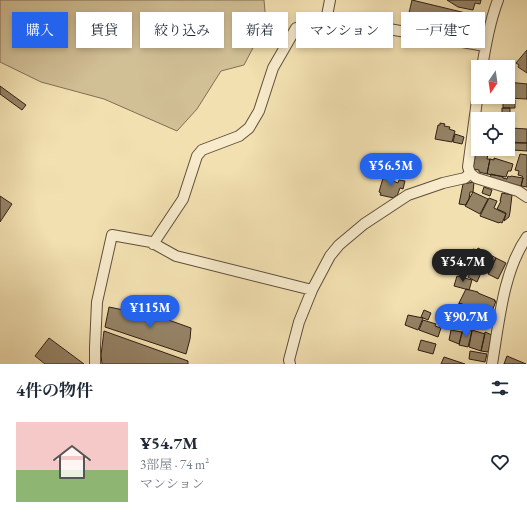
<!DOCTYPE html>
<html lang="ja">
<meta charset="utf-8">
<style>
:root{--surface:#fff;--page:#f6f6f7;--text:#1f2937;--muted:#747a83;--line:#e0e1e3;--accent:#2563eb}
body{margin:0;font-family:"EB Garamond","Noto Serif JP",serif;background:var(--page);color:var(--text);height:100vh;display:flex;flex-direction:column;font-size:15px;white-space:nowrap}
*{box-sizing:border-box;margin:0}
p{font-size:13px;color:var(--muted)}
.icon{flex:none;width:22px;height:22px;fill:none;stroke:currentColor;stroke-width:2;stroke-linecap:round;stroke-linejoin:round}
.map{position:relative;height:364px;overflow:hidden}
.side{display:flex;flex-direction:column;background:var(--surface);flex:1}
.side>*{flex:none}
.hud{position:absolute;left:12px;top:12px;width:503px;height:36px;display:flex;gap:8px}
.needle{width:26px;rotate:193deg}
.controls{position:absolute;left:471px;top:60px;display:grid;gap:8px}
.controls a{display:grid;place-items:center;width:44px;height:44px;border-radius:0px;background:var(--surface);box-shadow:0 2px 6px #0003;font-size:20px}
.price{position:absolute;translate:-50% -34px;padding:0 9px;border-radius:14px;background:var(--accent);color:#fff;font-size:13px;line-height:26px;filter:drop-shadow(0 1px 2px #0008)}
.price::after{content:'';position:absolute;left:50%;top:24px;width:12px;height:9px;margin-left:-6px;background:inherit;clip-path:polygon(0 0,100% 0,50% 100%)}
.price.current{background:#222;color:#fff}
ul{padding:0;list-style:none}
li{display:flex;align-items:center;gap:12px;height:100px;padding:0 16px}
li+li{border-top:1px solid var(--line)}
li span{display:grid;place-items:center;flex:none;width:112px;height:80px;border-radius:0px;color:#555}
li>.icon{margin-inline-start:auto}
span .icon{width:48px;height:48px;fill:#fffc;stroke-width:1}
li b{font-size:17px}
h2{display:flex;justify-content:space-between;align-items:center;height:48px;padding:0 16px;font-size:17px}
.chip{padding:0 14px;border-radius:0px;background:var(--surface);box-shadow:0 2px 6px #0003;font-size:14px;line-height:36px}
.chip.current{background:var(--accent);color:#fff}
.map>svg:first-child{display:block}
.green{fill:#d1bf96;stroke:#806f55}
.building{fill:#958366;stroke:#301f14}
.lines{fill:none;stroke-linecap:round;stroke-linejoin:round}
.street-casing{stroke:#604f3b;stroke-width:12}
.street{stroke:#f7ebcc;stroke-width:10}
</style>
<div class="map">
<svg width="527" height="364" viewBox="0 0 527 364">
<rect width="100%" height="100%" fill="#f2e0b1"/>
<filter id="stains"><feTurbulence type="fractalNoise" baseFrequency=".005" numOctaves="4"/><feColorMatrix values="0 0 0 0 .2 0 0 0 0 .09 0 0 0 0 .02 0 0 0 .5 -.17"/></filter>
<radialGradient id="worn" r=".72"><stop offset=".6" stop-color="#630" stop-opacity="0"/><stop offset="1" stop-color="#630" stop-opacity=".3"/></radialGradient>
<!-- green -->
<path class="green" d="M 0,0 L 264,0 L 266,23 L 244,65 L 221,71 L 197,109 L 177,131 L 104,99 L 41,82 L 0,62 Z"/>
<!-- building -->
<path class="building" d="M 412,0 L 474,15 L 468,41 L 406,26 Z
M 447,0 L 481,0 L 480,4 L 475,3 L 473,10 L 458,7 Z
M 476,18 L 484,21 L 481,31 L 473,28 Z
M 527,50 L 527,73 L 518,67 L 519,65 L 516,63 Z
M 508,82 L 527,84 L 527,99 L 508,98 Z
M 0,86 L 26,105 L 22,110 L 0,94 Z
M 503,100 L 515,100 L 515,108 L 503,108 Z
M 502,108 L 510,108 L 510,116 L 502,116 Z
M 508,122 L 511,122 L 510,142 L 508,142 Z
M 440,123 L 445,124 L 444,126 L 450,127 L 449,129 L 455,131 L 452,142 L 435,139 L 438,125 L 440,125 Z
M 511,128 L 527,129 L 527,143 L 510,142 Z
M 455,134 L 464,137 L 462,144 L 453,142 Z
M 512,143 L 527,143 L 527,151 L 513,150 L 513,147 L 511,147 L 511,144 L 512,144 Z
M 477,146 L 478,149 L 489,149 L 487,159 L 490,159 L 487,174 L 479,172 L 479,170 L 473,169 Z
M 520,154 L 527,155 L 527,187 L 521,186 L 523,178 L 522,176 L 518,175 L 519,171 L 515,170 Z
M 494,158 L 513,164 L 511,171 L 508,171 L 506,177 L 487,174 L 490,159 L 494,160 Z
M 382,174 L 388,175 L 387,178 L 394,179 L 393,181 L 398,183 L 399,180 L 405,181 L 403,189 L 400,188 L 397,196 L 395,196 L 394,198 L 380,195 L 381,193 L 379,192 L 383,178 L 382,178 Z
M 491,174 L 503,177 L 503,178 L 507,179 L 508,176 L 510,177 L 511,176 L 523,178 L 521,186 L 490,179 Z
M 474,182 L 473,192 L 470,192 L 469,199 L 466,205 L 459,204 L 463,184 Z
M 484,187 L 492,190 L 490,196 L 482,193 Z
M 473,192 L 488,199 L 480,214 L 465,206 Z
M 502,193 L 512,195 L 510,212 L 509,217 L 504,221 L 506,213 L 497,209 L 501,201 L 500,201 Z
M 0,196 L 12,204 L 0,222 Z
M 489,198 L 497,201 L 494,208 L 506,214 L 502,223 L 500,222 L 499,223 L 480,216 Z
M 478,248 L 496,258 L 489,273 L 466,264 L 469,259 L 466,257 L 469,250 L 472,251 L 473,249 L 477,250 Z
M 496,258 L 506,263 L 498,279 L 488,274 Z
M 472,270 L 481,273 L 477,282 L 468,277 Z
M 457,276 L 472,280 L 469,290 L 454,286 Z
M 466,289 L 478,292 L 478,293 L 495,300 L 494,301 L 496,301 L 491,314 L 459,303 Z
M 459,303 L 471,308 L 468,318 L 456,312 Z
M 109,307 L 163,318 L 191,328 L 190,339 L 186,354 L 105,327 Z
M 424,310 L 431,313 L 428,320 L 421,317 Z
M 408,315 L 423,318 L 418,330 L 405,325 Z
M 423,320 L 436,324 L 435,326 L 441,328 L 438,337 L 419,330 Z
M 463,329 L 472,331 L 468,347 L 459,345 Z
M 451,330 L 462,332 L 459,344 L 449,340 Z
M 472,330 L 485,334 L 481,351 L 469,347 Z
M 104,331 L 188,361 L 188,364 L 102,364 L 101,355 Z
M 485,332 L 492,335 L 488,352 L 481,351 Z
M 49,338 L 84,364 L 45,364 L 35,356 Z
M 421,340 L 436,344 L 433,354 L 418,350 Z
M 470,351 L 487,354 L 485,362 L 469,359 Z
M 507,356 L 526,364 L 504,364 Z
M 444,357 L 465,364 L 441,364 Z"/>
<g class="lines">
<!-- street casing -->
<g class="street-casing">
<path id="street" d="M 325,26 L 330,0
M 482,67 C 486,44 490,21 498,0
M 478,93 L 468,167 L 470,173 L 476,178 L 518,191 L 527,197
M 153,244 L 183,199 L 197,156 L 202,150 L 239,136 L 249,128 L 259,111 L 273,68 L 296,28 L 346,24 L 372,26 L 485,46
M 95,364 L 95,347 L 97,302 L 112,235 L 151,242 L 176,256 L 312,290
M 290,364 L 289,360 L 299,322 L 312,290 L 330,256 L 339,245 L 364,224 L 408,195 L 443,183 L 465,178 L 470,173
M 492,364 C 499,323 503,271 527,237"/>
</g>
<!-- street -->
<use href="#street" class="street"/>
</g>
<rect width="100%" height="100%" filter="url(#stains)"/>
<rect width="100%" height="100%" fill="url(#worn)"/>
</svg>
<div class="controls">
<a><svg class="needle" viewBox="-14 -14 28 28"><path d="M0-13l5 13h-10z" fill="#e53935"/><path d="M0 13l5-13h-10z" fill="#747a83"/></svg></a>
<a><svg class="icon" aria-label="locate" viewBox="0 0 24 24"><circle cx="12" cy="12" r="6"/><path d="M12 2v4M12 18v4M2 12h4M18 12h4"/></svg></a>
</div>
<b class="price" style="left:391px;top:187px">¥56.5M</b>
<b class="price current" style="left:463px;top:283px">¥54.7M</b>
<b class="price" style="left:150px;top:329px">¥115M</b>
<b class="price" style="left:466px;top:338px">¥90.7M</b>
<div class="hud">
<a class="chip current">購入</a>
<a class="chip">賃貸</a>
<a class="chip">絞り込み</a>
<a class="chip">新着</a>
<a class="chip">マンション</a>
<a class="chip">一戸建て</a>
</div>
</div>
<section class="side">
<h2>4件の物件<svg class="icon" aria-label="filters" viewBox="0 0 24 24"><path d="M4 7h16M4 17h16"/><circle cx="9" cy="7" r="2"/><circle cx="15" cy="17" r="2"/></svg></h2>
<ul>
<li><span style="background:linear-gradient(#f6c9c9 60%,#8fb573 0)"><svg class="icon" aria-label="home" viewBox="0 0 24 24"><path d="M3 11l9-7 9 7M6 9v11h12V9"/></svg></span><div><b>¥54.7M</b><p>3部屋 · 74 m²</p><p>マンション</p></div><svg class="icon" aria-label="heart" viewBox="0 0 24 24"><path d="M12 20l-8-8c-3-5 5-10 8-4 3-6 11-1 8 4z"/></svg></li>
</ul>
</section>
